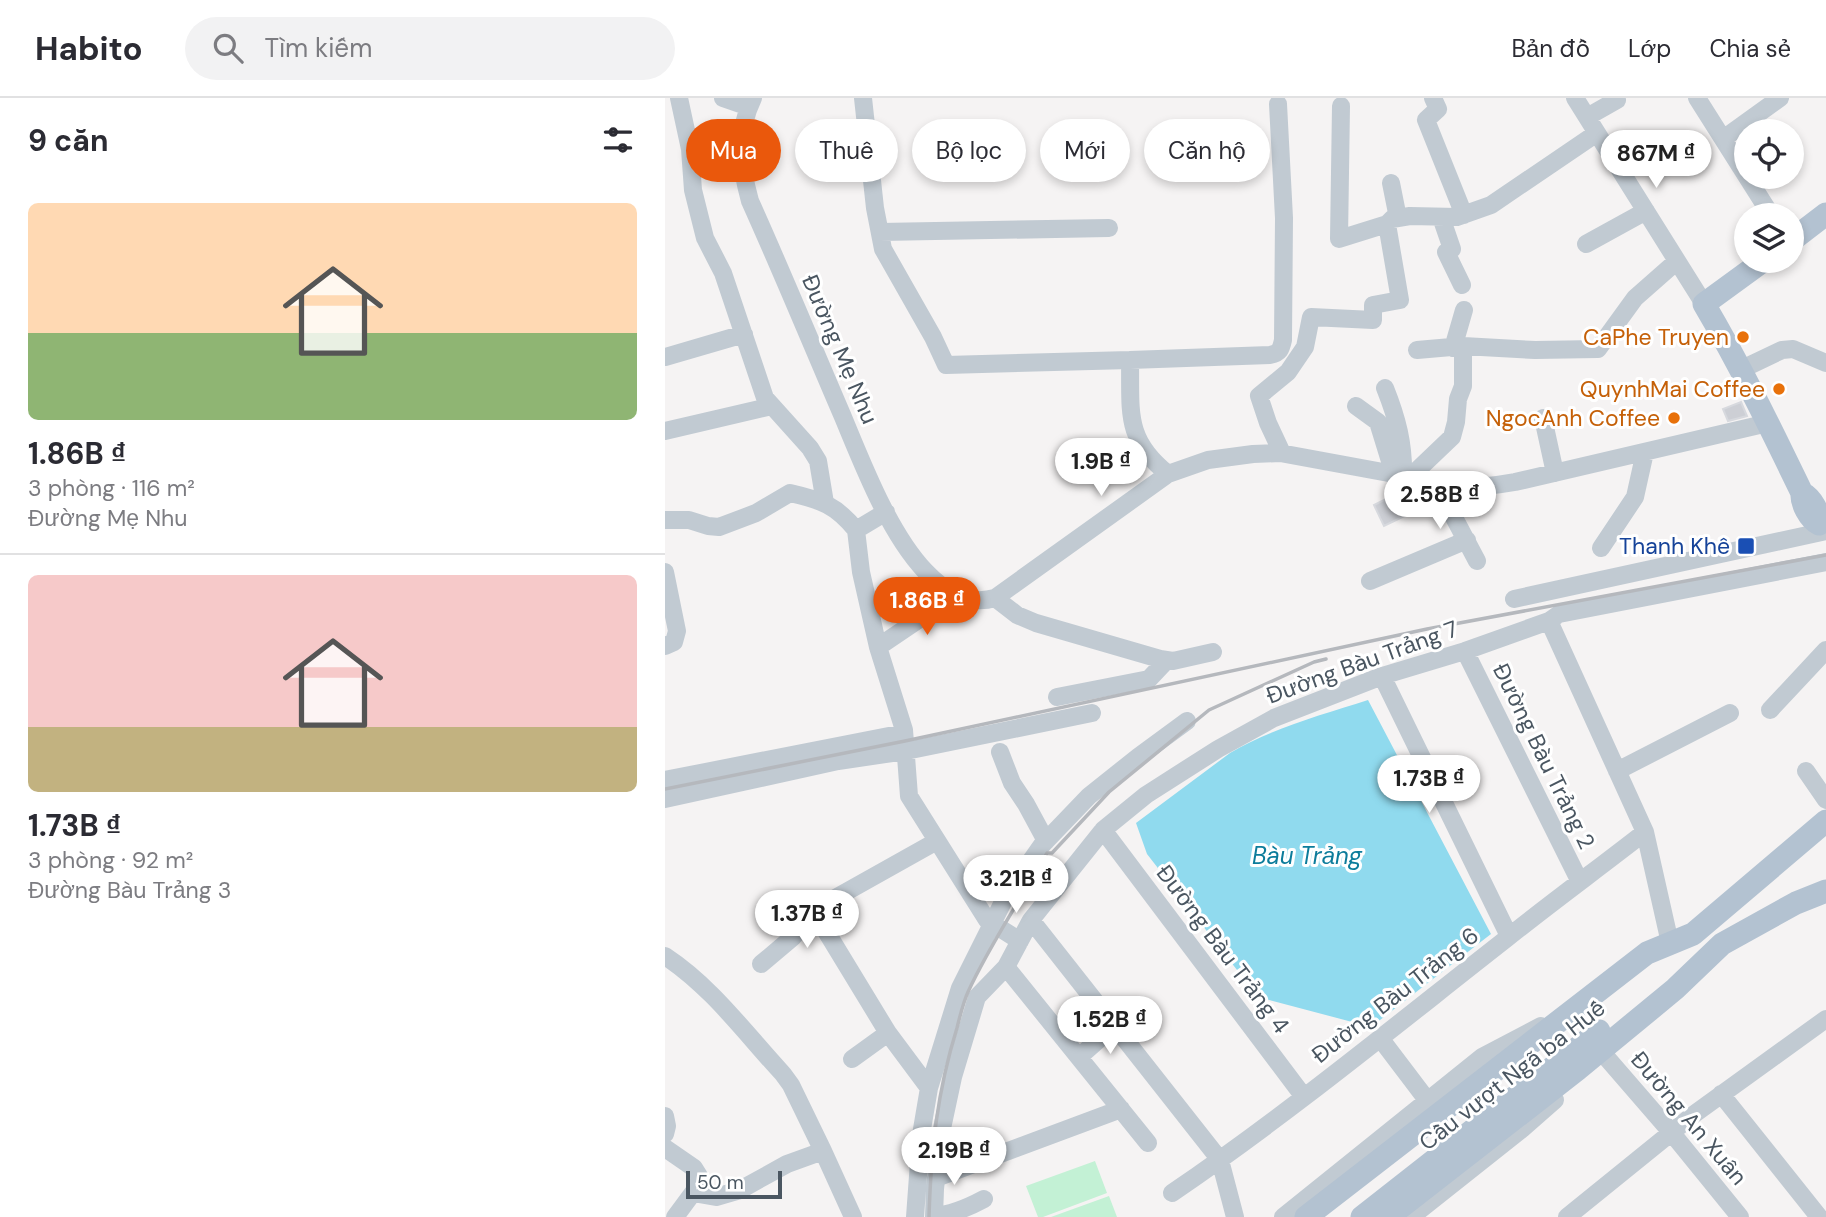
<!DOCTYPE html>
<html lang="vi">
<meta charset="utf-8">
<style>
:root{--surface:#fff;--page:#f2f2f3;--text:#2b2b33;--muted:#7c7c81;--line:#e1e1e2;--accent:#ea580c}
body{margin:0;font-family:"DM Sans",sans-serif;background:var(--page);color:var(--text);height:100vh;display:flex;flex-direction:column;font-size:26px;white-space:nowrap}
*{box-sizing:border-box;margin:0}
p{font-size:23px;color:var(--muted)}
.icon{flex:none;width:38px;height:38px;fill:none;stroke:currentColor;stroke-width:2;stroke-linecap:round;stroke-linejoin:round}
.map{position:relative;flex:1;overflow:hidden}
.panel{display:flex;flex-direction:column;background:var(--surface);width:665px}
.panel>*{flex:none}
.banner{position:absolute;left:21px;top:21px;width:665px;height:63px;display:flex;gap:14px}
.tools{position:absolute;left:1069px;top:21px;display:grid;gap:14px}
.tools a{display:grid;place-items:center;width:70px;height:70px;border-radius:50%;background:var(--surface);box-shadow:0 4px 10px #0003;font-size:35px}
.scale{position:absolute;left:21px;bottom:18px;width:96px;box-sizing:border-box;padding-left:7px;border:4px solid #4a5661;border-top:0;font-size:19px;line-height:24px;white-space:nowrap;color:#4a5661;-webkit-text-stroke:5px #fff;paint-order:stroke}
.price{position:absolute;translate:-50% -60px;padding:0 16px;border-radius:24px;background:#fff;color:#222;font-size:23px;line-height:46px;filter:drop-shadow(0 2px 4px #0008)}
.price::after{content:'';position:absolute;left:50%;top:42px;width:21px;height:16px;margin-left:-10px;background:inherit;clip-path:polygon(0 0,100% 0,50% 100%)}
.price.selected{background:var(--accent);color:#fff}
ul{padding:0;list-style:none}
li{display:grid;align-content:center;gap:14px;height:371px;padding:0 28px}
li+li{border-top:2px solid var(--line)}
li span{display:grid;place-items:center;height:217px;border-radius:10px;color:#555}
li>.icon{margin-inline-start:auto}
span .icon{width:126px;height:126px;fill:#fffc;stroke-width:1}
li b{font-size:30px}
h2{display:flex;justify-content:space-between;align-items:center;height:84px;padding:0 28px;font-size:30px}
.pill{padding:0 24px;border-radius:32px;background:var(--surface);box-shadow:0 4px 10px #0003;font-size:24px;line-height:63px}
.pill.selected{background:var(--accent);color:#fff}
header{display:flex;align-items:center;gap:42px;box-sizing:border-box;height:98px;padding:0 35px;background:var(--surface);border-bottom:2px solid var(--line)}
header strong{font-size:33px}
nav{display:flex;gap:38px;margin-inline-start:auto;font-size:24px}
.search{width:490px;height:63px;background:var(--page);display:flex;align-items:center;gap:18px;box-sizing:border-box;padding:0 24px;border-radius:38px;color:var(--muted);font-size:26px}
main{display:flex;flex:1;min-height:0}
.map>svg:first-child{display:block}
.green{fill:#c3f1d5}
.water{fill:#90daee}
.building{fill:#cdcfd5;stroke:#d7d9de;stroke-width:2}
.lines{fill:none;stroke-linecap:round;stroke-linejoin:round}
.minor{stroke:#c1cad2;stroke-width:18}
.major{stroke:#b3c2d1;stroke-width:23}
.rail{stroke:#b5b8bd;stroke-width:3.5}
.food-dot{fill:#e8710a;stroke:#fff;stroke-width:2.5}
.transit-dot{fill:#1a4fb4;stroke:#fff;stroke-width:2.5}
.labels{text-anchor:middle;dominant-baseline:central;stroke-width:6;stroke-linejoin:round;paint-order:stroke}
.food-label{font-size:23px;fill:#c56008;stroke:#fff;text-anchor:end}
.street-label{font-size:23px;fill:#4a5661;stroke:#fff}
.transit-label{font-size:23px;fill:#164399;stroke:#fff;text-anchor:end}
.water-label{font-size:24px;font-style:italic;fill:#0c7c9b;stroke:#fff}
</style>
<header>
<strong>Habito</strong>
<div class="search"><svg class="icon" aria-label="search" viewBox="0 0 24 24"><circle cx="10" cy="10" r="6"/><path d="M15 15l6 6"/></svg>Tìm kiếm</div>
<nav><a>Bản đồ</a><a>Lớp</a><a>Chia sẻ</a></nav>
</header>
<main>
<section class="panel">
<h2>9 căn<svg class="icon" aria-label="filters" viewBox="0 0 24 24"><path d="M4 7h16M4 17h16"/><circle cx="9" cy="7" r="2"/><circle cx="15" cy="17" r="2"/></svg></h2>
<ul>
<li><span style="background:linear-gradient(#ffd9b3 60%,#8fb573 0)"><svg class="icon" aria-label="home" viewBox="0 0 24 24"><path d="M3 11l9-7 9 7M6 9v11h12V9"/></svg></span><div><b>1.86B ₫</b><p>3 phòng · 116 m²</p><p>Đường Mẹ Nhu</p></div></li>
<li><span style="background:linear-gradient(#f6c9c9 70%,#c2b280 0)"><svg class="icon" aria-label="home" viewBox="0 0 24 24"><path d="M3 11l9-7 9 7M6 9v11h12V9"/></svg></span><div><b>1.73B ₫</b><p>3 phòng · 92 m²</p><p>Đường Bàu Trảng 3</p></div></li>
</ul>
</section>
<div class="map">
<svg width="1161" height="1119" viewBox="0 0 1161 1119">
<rect width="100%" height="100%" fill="#f5f3f3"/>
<!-- green -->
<path class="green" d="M 430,1063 L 442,1095 L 378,1119 L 373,1119 L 361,1088 Z
M 444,1098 L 452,1119 L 386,1119 Z"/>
<!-- water -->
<path class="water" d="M 703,602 L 826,836 L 706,929 L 593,899 L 482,756 L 471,725 L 565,655 C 608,630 656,617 703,602 Z"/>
<!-- building -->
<path class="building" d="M 1076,304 L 1082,318 L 1063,323 L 1058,311 Z
M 729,397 L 733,405 L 744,406 L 752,412 L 719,428 L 709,407 Z"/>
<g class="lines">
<!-- minor -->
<path class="minor" d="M 14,0 L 25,51 L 28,92 L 40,140 L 58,175 L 100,300 L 145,350 L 153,363 L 160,405
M 58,0 L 84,9
M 88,0 C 71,35 75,67 85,103 C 117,174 147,247 178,319 C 198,367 224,435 260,473 C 279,493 302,508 330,500 L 503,376 L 543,362 L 588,356 L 615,355 L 729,376 C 773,393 804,392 850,384 L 1103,325
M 198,0 L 210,110 L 218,151 L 268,239 L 281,267 L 465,262 C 466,313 459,341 503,376
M 768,0 L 773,11 L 761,22 L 799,117
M 910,0 L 1039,206
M 1032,0 L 1106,117
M 676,8 L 674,141 L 722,126 L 727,121 L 745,118 L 792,119 L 826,107 L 932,35
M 922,19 L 952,2
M 1058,41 L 1115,0
M 726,85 L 733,120
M 776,119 L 787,151 L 781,154 L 797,187
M 215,134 L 444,130
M 921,146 L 981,113
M 788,250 L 799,212
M 752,252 L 798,248 L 870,252 L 933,251 L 970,200 L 1012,163
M 0,259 L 79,236
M 465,262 L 605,257 C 615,255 616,251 618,242 L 619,120 L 613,6
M 1075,272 L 1117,252 L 1128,251 L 1161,265
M 720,290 C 732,320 739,346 738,379
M 691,308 L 713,324 L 729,376
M 878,320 L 890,375
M 0,333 L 107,308
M 617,355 L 603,325 L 594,298 L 623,274 L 640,249 L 646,219 L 708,222 L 708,207 L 735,202 L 722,126
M 743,381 L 787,339 L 791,324 L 793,301 L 798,288 L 798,248
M 783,390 L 784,410 L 812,463
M 0,422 L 24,422 L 43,428 L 54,429 L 91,415 L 125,395 C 156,402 171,407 191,432
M 191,432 L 196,474 L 213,549 L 239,632 L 244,698 L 322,822 L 355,843
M 191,432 L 221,414
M 936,450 L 970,399 L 980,354
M 0,474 L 12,533 L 9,544 L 0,548
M 705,483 L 802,442
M 330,500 L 352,517 L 371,525 L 495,561 L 508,563 L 548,554
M 849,501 L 1161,433
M 884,523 L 980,734 L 1005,845
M 213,549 L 290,497
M 800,553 L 915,784
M 717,578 L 844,838
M 392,599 L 484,581 L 501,563
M 1105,612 L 1161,552
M 335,654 L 347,685 L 361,706 L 381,743
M 952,673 L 1065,615
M 1141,673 L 1161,702
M 0,682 L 239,635
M 0,701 L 173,663 L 241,653 L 427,615
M 438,732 L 639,999
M 150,815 L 223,935 L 264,990
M 366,822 L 555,1062 L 570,1119
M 0,858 C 47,889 80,935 118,976 L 126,987 L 158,1053 L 188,1119
M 96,866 L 128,839 L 156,808 L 272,743
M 341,869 L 483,1045
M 715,940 L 762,1002
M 935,952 L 1006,1034 L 1075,1119
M 414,959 L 449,928
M 187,961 L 223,935
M 1056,996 L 1154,1119
M 0,1018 L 2,1028 L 0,1036
M 0,1050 L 29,1070 L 34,1078 L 33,1088 L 10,1119
M 271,1080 L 456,1011
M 28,1095 L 51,1099 L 75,1092 L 122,1066 L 158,1053
M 507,1095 C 623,1016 731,927 841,841 C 887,804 934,770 980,734
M 269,1118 C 287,1117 304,1109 319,1101
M 250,1119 L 256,1037 L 264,990 L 295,890 L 341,798 L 377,747 L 424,698 L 473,659 L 522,623
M 269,1119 L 270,1091 L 276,1035 L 288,979 L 312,899 L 341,869 L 366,822 L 438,732 L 481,697 L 553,651 L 609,620 L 717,578 L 800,553 L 884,523 L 894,516 L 1161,464
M 618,1119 L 817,959 L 876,928
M 746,1119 L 857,1031 L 890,1002
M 902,1119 L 1028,1017 L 1161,921"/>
<!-- major -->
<path class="major" d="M 1127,142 L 1161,116
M 1098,163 L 1039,206 C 1075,267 1106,331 1137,395 C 1136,405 1144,421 1154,426 C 1155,415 1147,400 1137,395
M 641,1119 L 982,855 L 1028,836 L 1161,723
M 697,1119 L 934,933
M 723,1119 L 913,971 L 1010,891 L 1057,846 L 1131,805 L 1161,793"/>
<!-- rail -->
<path class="rail" d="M 0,691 L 240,643 L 762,531 L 1161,457
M 264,1119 C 266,1052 272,994 292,930 C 295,918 298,905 303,894 C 325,846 356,801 382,755 L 387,755 L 444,694 L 544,612 L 649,564 L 661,561"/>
</g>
<!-- markers -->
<g class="food-dot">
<circle cx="1078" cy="239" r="7"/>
<circle cx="1114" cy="291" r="7"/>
<circle cx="1009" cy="320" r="7"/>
</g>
<rect class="transit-dot" x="1072" y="439" width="18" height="18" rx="3.5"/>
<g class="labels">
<!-- food labels -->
<g class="food-label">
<text x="1064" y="239">CaPhe Truyen</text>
<text x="1100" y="291">QuynhMai Coffee</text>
<text x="995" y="320">NgocAnh Coffee</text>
</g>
<!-- street labels -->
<g class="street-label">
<text transform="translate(175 251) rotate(67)">Đường Mẹ Nhu</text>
<text transform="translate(697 564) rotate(-20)">Đường Bàu Trảng 7</text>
<text transform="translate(879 658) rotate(64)">Đường Bàu Trảng 2</text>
<text transform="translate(558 851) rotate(53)">Đường Bàu Trảng 4</text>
<text transform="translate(730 897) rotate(-38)">Đường Bàu Trảng 6</text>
<text transform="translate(847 977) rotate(-38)">Cầu vượt Ngã ba Huế</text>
<text transform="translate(1024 1020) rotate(50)">Đường An Xuân</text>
</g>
<!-- transit labels -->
<g class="transit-label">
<text x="1065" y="448">Thanh Khê</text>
</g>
<!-- water labels -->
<g class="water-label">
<text x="642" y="757">Bàu Trảng</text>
</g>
</g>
</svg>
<div class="tools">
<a><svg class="icon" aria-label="locate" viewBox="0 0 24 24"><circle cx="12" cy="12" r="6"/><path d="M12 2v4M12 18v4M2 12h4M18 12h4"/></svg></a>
<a><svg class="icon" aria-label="layers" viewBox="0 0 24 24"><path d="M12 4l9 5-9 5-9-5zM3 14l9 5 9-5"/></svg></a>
</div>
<div class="scale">50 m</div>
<b class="price" style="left:991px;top:92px">867M ₫</b>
<b class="price" style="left:436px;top:400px">1.9B ₫</b>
<b class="price" style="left:775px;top:433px">2.58B ₫</b>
<b class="price selected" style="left:262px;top:539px">1.86B ₫</b>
<b class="price" style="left:764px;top:717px">1.73B ₫</b>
<b class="price" style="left:351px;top:817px">3.21B ₫</b>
<b class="price" style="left:142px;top:852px">1.37B ₫</b>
<b class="price" style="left:445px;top:958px">1.52B ₫</b>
<b class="price" style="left:289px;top:1089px">2.19B ₫</b>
<div class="banner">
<a class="pill selected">Mua</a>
<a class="pill">Thuê</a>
<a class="pill">Bộ lọc</a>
<a class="pill">Mới</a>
<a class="pill">Căn hộ</a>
</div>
</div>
</main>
